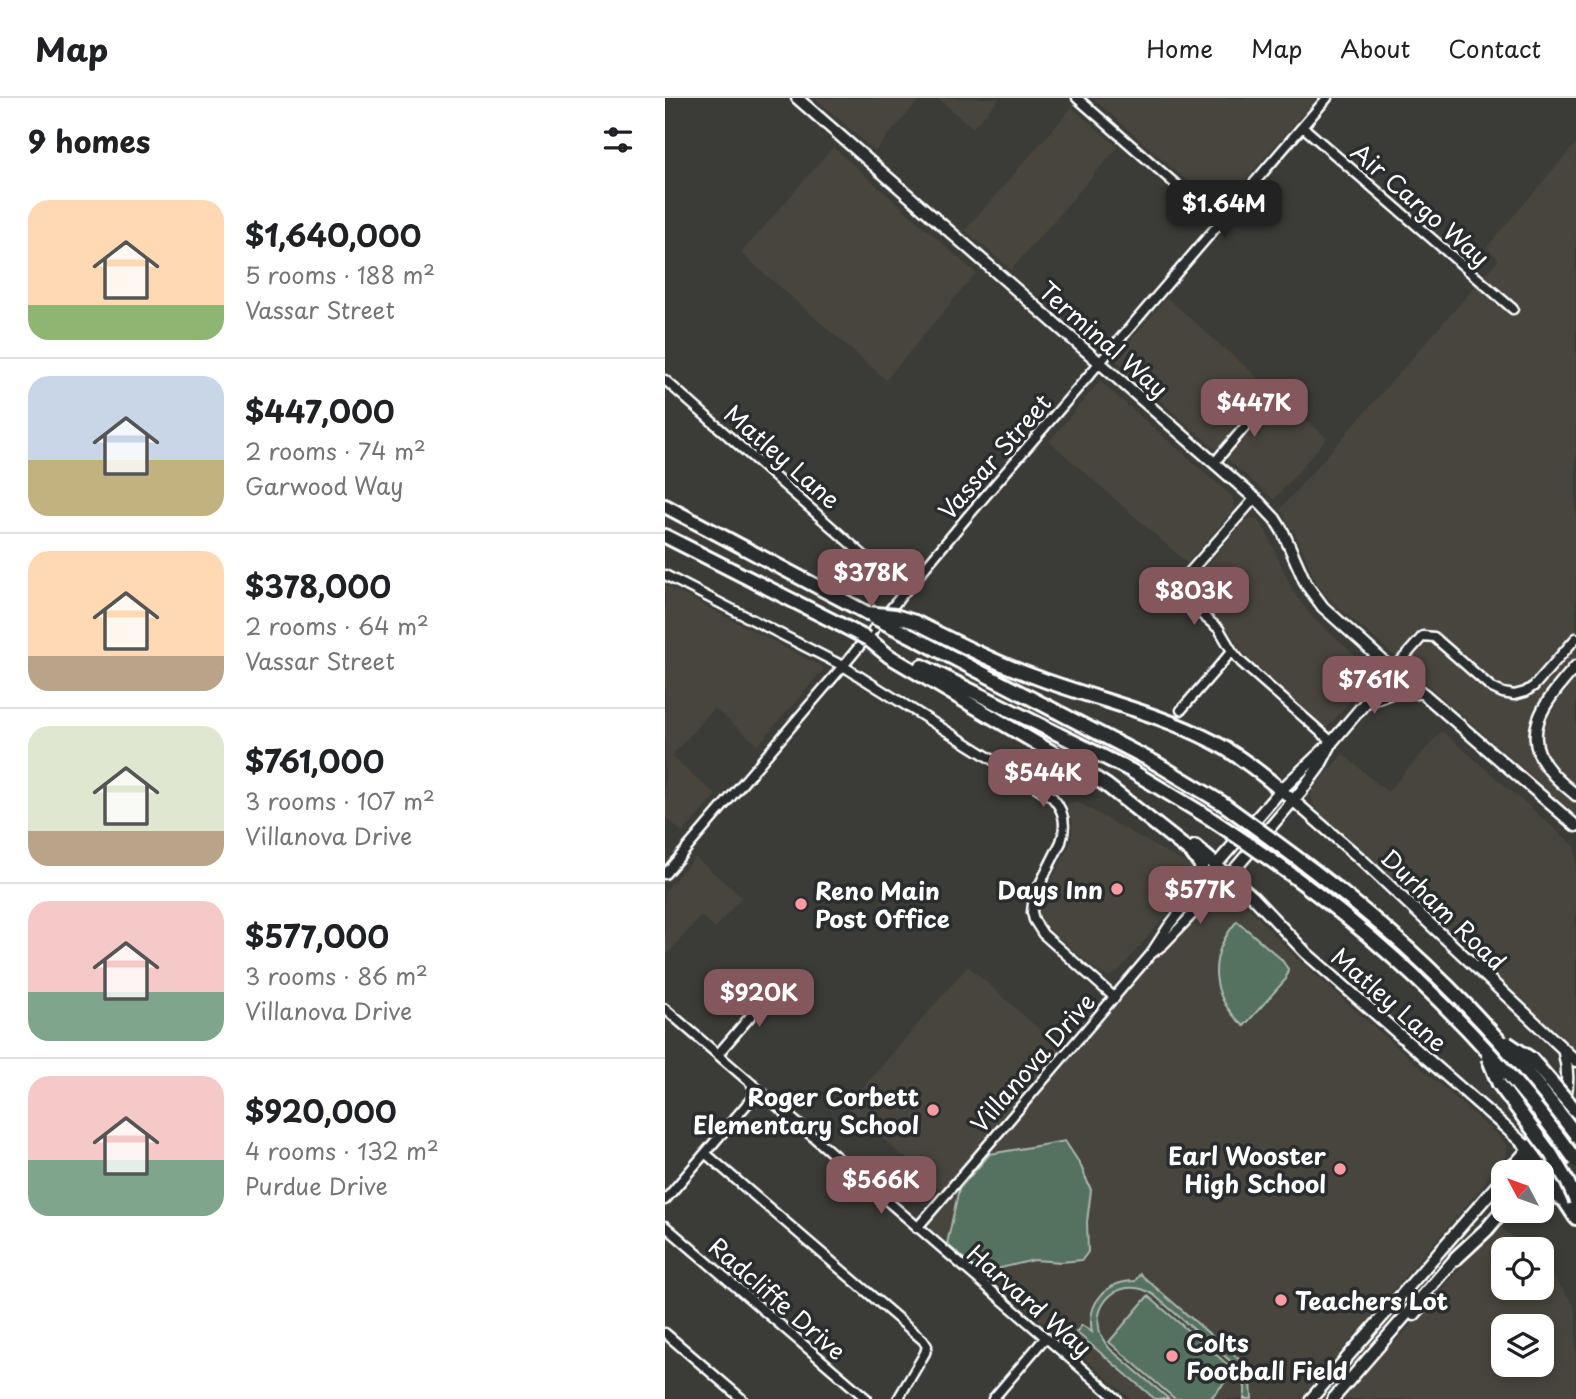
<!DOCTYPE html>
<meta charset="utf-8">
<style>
:root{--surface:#fff;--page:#f6f6f6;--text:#202124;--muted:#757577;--line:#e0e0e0;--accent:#84575d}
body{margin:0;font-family:"Playpen Sans",sans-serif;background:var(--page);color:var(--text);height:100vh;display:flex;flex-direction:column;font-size:26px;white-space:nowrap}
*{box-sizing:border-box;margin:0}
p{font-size:23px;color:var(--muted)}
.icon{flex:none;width:38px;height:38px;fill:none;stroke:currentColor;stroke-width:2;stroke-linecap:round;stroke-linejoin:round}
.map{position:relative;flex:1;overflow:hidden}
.side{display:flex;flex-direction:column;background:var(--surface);width:665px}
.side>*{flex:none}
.needle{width:46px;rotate:311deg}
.buttons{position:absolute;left:826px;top:1062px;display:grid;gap:14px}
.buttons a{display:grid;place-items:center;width:63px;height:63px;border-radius:14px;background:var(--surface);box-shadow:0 4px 10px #0003;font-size:35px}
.price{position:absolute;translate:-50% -60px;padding:0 16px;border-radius:14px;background:var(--accent);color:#fff;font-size:23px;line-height:46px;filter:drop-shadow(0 2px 4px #0008)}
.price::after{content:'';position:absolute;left:50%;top:42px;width:21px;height:16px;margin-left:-10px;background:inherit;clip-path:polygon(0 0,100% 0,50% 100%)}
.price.current{background:#222;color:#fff}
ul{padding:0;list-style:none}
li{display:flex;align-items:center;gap:21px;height:175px;padding:0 28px}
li+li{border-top:2px solid var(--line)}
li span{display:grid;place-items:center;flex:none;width:196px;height:140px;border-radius:21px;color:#555}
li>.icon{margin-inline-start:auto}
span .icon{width:84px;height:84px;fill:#fffc;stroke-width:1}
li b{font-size:30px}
h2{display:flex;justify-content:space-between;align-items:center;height:84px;padding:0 28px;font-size:30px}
header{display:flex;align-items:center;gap:42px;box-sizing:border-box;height:98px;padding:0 35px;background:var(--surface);border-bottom:2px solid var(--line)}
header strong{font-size:33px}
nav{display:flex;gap:38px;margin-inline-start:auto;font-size:24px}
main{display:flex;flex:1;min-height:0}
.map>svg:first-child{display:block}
.built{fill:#47453d;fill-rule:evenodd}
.green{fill:#557160;stroke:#aab8b0;stroke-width:2}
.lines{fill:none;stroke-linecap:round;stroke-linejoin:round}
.minor-casing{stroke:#fff;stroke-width:13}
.major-casing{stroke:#fff;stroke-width:15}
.highway-casing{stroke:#fff;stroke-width:18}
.minor{stroke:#2a2d2e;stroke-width:8}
.major{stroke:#2a2d2e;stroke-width:10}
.highway{stroke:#2a2d2e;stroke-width:12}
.highway-bridge-casing{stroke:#fff;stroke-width:18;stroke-linecap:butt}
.highway-bridge{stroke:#2a2d2e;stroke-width:12}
.poi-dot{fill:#ff9aa2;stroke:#2a2d2e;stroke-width:2.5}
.labels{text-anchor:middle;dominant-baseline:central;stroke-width:7;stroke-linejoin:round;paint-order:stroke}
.street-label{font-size:24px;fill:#fff;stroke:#2a2d2e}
.poi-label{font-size:24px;font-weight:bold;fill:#fff;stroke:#2a2d2e;text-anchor:end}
</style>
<header>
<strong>Map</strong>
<nav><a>Home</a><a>Map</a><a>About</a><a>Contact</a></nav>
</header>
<main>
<section class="side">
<h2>9 homes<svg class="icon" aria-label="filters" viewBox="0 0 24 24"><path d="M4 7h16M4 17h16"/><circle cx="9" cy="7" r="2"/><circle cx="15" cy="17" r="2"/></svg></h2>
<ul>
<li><span style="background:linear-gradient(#ffd9b3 75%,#8fb573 0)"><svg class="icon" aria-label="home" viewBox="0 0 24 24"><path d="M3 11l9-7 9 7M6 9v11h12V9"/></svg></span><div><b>$1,640,000</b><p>5 rooms · 188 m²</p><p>Vassar Street</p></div></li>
<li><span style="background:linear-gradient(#c9d6e8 60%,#c2b280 0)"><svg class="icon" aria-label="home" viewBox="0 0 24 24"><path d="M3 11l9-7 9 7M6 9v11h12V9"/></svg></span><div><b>$447,000</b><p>2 rooms · 74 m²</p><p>Garwood Way</p></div></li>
<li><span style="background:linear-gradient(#ffd9b3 75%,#b9a48a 0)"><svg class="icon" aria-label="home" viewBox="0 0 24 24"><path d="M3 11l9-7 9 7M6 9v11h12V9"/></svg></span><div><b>$378,000</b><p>2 rooms · 64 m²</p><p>Vassar Street</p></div></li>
<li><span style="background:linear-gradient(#dfe7d0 75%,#b9a48a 0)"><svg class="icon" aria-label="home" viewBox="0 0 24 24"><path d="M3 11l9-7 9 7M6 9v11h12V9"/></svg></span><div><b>$761,000</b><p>3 rooms · 107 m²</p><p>Villanova Drive</p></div></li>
<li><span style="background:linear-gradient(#f6c9c9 65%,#7fa58c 0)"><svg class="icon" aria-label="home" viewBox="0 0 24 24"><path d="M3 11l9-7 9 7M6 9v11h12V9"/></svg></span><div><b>$577,000</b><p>3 rooms · 86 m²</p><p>Villanova Drive</p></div></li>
<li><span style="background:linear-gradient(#f6c9c9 60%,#7fa58c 0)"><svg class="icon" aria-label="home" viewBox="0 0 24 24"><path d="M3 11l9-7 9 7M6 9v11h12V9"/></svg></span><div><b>$920,000</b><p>4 rooms · 132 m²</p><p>Purdue Drive</p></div></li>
</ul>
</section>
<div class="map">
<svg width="911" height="1301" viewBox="0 0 911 1301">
<rect width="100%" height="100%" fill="#3b3b37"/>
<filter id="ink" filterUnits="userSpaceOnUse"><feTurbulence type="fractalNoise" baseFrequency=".0143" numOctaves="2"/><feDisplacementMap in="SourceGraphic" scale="14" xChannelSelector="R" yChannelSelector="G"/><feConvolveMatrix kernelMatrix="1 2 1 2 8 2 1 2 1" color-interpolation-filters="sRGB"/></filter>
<g filter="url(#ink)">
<!-- built -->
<path class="built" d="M 150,0 L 256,0 L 210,53 Z
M 272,0 L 335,0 L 308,30 Z
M 427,0 L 652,0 L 558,107 L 552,109 Z
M 407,9 L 453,49 L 346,172 L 300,132 Z
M 911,45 L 911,717 L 662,499 L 651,484 L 631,437 L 615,411 L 834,161 L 821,150 Z
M 168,49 L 311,175 L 221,282 L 76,155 Z
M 502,200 L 662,340 L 609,402 L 503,310 L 451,262 L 451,259 Z
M 435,283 L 568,399 L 569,411 L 522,465 L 384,343 Z
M 585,419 L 593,422 L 599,429 L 628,493 L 646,518 L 703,569 L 705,580 L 662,630 L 582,560 L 561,529 L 522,495 L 521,492 L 581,422 Z
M 0,487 L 158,569 L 158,572 L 93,647 L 49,610 L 7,658 L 51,697 L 18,735 L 0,719 Z
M 777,633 L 911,749 L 911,952 L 700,754 L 655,715 L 647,705 L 646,692 L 678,656 L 722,694 Z
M 411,703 L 520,765 L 526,769 L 529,776 L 529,782 L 526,788 L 452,875 L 444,879 L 437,877 L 384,831 L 378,824 L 375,814 L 377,799 L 406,745 L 408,725 L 402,706 Z
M 30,759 L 77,799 L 50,830 L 37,819 L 34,820 L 2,857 L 0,855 L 0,793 Z
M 561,793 L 567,794 L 574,799 L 629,858 L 839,1043 L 842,1049 L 842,1056 L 812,1095 L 635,1301 L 466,1301 L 327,1181 L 325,1183 L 315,1175 L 265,1131 L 264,1125 L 497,853 L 553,797 Z
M 303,868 L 401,955 L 280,1095 L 181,1009 Z
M 833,1127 L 863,1151 L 838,1152 L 838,1190 L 877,1190 L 877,1163 L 909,1207 L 911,1218 L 911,1301 L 677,1301 L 714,1258 L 736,1238 L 782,1185 ZM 838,1228 L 877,1228 L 877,1267 L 838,1267 Z"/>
<!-- green -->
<path class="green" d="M 572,823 L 616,861 L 623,871 L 621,881 L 579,928 C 544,898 542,858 572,823 Z
M 400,1043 L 415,1066 L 426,1092 L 422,1124 L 423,1154 L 417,1162 L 396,1164 L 369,1162 L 315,1175 L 282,1146 L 294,1091 L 325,1056 Z
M 475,1176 L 577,1264 L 586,1282 L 587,1301 L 579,1301 C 582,1288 579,1277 570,1267 L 489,1197 C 451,1172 414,1217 445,1251 L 504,1301 L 490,1301 L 411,1234 L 417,1227 L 427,1234 C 421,1205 442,1183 470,1183 Z
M 483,1198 L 570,1273 L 545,1301 L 510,1301 L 444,1244 Z"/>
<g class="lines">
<!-- minor casing -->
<g class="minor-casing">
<path id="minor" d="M 412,0 L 555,125
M 638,29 L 848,211
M 0,282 L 239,493
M 549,365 L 606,298
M 590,400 L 515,485 L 512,489 L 514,497 L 517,500 L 554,531 L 567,553 L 576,564 L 667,644
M 0,477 L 178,568 L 387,699 C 399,712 402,726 396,744 L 369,798 L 367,814 L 369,822 L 378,836 L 450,900
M 728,572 L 758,538 L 769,539 L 827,590 L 838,595 L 849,597 L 860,594 L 869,588 L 911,540
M 516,612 L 567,553
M 0,776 L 178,568 L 303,418 L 662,0
M 488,852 L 503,829 L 551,767
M 0,911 L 452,1301
M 53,956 L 113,886
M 40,1055 L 258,1242 L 262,1248 L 260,1255 L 233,1301
M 0,1102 L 94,992
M 0,1128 L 202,1301
M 252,1130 L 486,856 L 499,846 L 564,778
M 0,1235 L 77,1301
M 328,1301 L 380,1240"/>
</g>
<!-- major casing -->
<g class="major-casing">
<path id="major" d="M 132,0 L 594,404 L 610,421 L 618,434 L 641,486 L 658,509 L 728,572 L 761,598 L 911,728
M 911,568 C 885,599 850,634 886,674 C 893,683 903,690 911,697
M 728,572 L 667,644 L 616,692 L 551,767 L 588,799 L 641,855 L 839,1028 L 863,1050 L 870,1059
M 704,603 L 734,592 L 753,595
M 616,692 L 697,762 L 911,963
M 564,778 L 637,692 L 654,669 L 666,646
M 843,1074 L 888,1022
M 864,1074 C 888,1038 911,1000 899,955
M 749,1217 L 757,1208 L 769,1204
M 646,1301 L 838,1080
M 668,1301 L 794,1156"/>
</g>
<!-- highway casing -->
<g class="highway-casing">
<path id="highway" d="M 0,408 L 202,515
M 0,438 L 174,526
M 250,524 C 292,545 333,566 376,581 C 433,602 493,615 547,643 C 572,656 595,674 616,692
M 242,536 L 489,664 L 557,705
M 203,541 L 224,558 L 422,675 L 441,687 L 527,755 L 536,767 L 537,786
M 257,568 L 465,672 L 543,719
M 530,749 L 551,767
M 874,1064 L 911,1120
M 847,1069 L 911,1024
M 877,1091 L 887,1094 L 895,1100
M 791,1160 L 822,1131 L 838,1112"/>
</g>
<!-- minor -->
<use href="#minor" class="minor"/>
<!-- major -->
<use href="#major" class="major"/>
<!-- highway -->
<use href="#highway" class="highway"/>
<!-- highway-bridge casing -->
<g class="highway-bridge-casing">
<path id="highway-bridge" d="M 202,515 L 230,518 L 250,524
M 208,519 L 242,536
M 174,526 L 203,541
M 557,705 C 619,750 681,795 739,847 C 802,904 860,968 911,1037
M 543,719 C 687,812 812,923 911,1063
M 842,945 L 866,961 L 911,1013
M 823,959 L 834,986 L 886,1056 L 902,1083 L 911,1103"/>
</g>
<!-- highway-bridge -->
<use href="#highway-bridge" class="highway-bridge"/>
</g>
</g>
<!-- markers -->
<g class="poi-dot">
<circle cx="452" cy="791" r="7"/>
<circle cx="136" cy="806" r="7"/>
<circle cx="268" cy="1012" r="7"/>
<circle cx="675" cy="1071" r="7"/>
<circle cx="616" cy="1202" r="7"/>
<circle cx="507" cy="1258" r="7"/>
</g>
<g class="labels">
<!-- street labels -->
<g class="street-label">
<text transform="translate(756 106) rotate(41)">Air Cargo Way</text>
<text transform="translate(439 241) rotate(41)">Terminal Way</text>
<text transform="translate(118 358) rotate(41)">Matley Lane</text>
<text transform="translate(329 358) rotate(-49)">Vassar Street</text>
<text transform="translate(779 811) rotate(44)">Durham Road</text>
<text transform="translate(725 901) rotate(41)">Matley Lane</text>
<text transform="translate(367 964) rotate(-49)">Villanova Drive</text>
<text transform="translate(113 1200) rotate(41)">Radcliffe Drive</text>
<text transform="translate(365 1202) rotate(41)">Harvard Way</text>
</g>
<!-- poi labels -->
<g class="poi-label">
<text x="438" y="791">Days Inn</text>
<text x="150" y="792" text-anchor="start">Reno Main<tspan x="150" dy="28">Post Office</tspan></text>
<text x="254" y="998">Roger Corbett<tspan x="254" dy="28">Elementary School</tspan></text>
<text x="661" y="1057">Earl Wooster<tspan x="661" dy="28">High School</tspan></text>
<text x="630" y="1202" text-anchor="start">Teachers Lot</text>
<text x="521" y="1244" text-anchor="start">Colts<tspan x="521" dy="28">Football Field</tspan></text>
</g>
</g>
</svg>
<div class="buttons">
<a><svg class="needle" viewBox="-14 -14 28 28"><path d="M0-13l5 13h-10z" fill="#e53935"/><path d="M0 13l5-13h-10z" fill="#757577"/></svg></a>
<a><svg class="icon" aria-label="locate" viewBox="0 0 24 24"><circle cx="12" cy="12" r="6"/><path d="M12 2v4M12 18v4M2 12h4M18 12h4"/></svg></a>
<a><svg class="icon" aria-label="layers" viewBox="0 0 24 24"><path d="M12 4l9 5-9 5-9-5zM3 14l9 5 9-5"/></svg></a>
</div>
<b class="price current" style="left:559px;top:142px">$1.64M</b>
<b class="price" style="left:589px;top:341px">$447K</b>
<b class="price" style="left:206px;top:511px">$378K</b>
<b class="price" style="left:529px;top:529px">$803K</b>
<b class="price" style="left:709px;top:618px">$761K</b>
<b class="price" style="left:378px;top:711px">$544K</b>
<b class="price" style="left:535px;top:828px">$577K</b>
<b class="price" style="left:94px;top:931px">$920K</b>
<b class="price" style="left:216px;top:1118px">$566K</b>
</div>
</main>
